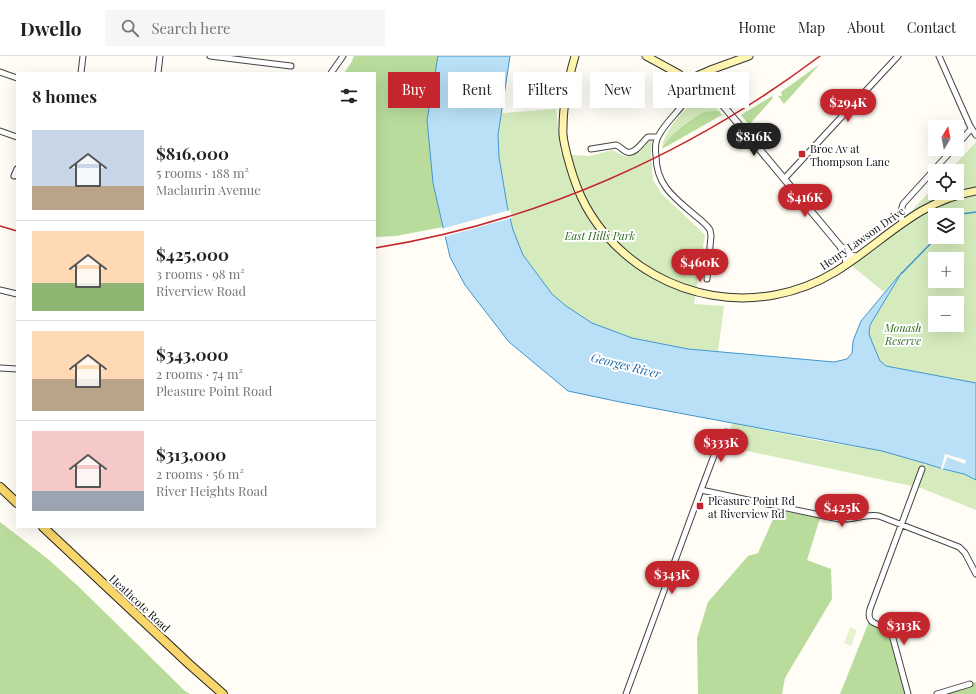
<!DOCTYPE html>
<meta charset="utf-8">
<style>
:root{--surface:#fff;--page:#f6f6f6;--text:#222;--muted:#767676;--line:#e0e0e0;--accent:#c4262e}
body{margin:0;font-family:"Playfair Display",serif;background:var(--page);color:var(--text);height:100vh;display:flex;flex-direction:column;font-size:15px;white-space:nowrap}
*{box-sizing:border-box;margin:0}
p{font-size:13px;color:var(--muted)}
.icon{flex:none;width:22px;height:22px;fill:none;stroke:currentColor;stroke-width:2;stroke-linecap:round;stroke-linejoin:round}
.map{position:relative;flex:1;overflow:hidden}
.drawer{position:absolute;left:16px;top:16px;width:360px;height:456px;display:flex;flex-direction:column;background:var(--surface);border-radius:0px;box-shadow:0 4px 16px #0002}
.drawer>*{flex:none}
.banner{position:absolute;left:388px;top:16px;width:380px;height:36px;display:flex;gap:8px}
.needle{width:26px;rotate:10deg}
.controls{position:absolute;left:928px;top:64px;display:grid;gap:8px}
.controls a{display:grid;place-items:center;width:36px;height:36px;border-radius:0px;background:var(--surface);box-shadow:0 4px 16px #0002;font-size:20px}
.price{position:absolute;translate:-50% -34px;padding:0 9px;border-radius:14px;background:var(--accent);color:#fff;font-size:13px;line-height:26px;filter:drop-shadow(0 1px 2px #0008)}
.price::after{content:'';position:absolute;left:50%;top:24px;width:12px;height:9px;margin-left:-6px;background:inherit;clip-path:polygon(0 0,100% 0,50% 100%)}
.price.active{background:#222;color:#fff}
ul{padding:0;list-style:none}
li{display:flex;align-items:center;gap:12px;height:100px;padding:0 16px}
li+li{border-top:1px solid var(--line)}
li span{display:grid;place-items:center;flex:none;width:112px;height:80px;border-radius:0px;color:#555}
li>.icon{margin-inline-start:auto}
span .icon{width:48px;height:48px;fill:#fffc;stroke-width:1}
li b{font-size:17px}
h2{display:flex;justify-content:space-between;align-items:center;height:48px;padding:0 16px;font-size:17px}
.pill{padding:0 14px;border-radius:0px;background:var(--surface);box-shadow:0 4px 16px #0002;font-size:14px;line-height:36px}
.pill.active{background:var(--accent);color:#fff}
header{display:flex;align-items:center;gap:24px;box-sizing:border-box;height:56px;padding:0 20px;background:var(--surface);border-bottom:1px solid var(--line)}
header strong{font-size:19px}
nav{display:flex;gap:22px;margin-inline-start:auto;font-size:14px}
.search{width:280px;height:36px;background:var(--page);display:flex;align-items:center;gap:10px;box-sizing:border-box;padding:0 14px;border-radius:0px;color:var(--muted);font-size:15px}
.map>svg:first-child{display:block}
.green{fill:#d5ebbd;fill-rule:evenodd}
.forest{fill:#b9dc9c}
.pitch{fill:#e6f2cf}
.water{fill:#b9e0f7;stroke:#3f96cf}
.pier{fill:#fffdf5}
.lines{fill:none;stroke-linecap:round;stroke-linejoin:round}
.stream{stroke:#3f96cf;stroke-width:1.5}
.minor-casing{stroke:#444;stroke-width:7}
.tertiary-casing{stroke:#444;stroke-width:8}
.secondary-casing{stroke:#333;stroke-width:9}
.primary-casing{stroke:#222;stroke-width:10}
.minor{stroke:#fff;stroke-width:5}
.tertiary{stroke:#fff;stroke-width:6}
.secondary{stroke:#fff6b0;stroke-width:7}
.primary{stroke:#f9d66b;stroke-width:8}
.rail{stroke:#c4262e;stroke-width:1.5}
.poi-dot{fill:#c4262e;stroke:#fff;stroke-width:1.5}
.labels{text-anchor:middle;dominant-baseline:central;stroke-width:4;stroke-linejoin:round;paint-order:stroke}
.poi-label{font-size:11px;fill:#111;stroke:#fff;text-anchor:start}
.park-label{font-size:11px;font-style:italic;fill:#2f6b1f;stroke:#fff}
.street-label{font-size:11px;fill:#111;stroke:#fff}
.water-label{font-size:12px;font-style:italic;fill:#1768a6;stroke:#fff}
</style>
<header>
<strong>Dwello</strong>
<div class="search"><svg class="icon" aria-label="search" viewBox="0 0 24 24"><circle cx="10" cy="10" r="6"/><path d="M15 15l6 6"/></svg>Search here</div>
<nav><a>Home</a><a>Map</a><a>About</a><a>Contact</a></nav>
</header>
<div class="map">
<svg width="976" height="638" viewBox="0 0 976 638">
<rect width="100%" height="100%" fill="#fffdf5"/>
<!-- green -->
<path class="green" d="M 699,42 L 707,43 L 719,55 C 699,53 673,75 662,91 C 664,76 686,49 699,42 Z
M 556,53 L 561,98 L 590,100 L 612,94 C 616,95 620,99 624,100 C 635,102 641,91 648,84 L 650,83 L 652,84 L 651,98 L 653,124 L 662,138 L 705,179 L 694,248 L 724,250 L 718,295 L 688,293 L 632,282 L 592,267 L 566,250 L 552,238 L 523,199 L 513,174 L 507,149 L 499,101 L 498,79 L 502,57 Z
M 976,86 L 976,327 L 886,310 L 880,305 L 872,286 L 869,278 L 870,269 L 901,218 L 884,236 L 852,210 L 897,176 L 915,151 L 935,130 L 935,137 L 957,137 L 957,115 L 949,115 ZM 935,159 L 957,159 L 957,181 L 935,181 ZM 935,203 L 957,203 L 957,225 L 935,225 ZM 935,247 L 957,247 L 957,269 L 935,269 Z
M 732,367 L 820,385 L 882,395 L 924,407 L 943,414 L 964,418 L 976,424 L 976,454 L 921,432 L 724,390 Z"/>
<!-- forest -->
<path class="forest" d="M 354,0 L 438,0 L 427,64 L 433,127 L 443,171 L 396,180 L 375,181 L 375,17 L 344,17 L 351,7 Z
M 820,8 L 784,48 L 778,40 L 782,40 L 781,36 Z
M 772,40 L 773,42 L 749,69 L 741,59 Z
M 715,55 L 719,55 L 723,60 L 720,60 L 662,93 C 665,81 694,60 705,56 C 708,55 712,55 715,55 Z
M 777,454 L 820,462 L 807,504 L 831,513 L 832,543 L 785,622 L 782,638 L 698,638 L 697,582 L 708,546 L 748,500 L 758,497 Z
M 0,466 L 48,503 L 79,531 L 185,635 L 190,638 L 0,638 Z
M 870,563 L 890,573 L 908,638 L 840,638 Z
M 976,626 L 976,638 L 937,638 Z"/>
<!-- pitch -->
<path class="pitch" d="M 850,571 L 857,574 L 851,590 L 844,587 Z"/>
<!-- water -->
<path class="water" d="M 438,0 L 510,0 L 498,79 L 499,101 L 507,149 L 513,174 L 523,199 L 552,238 L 566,250 L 592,267 L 632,282 L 688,293 L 834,306 L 847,303 L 852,297 L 853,285 L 861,265 L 902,216 L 870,269 L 869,278 L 872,286 L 880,305 L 886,310 L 976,327 L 976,424 L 964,418 L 943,413 L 924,407 L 882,395 L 620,346 L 568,335 L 509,286 L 465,229 L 450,201 L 443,171 L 433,127 L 427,64 Z"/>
<!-- pier -->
<path class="pier" d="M 510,154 L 512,162 L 443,181 L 441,173 Z
M 945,398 L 966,404 L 965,408 L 947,401 L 943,413 L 941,413 Z"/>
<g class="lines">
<!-- stream -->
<path class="stream" d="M 957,162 L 962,158 L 976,156
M 902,217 L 937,181"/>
<!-- minor casing -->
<g class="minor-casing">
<path id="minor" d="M 210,0 L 291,10
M 939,0 L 970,70 L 976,79
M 0,16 L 17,22
M 81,17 L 83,0
M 158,17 L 160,0
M 331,17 L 343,0
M 692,31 C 687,50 668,62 659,79 C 655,85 655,93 656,100 C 656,130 676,143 697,161 C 702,165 707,169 710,174 L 711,180 L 707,223
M 688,43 L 701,38
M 0,75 L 17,81
M 957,89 L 971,73
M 591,93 L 616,89 C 620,90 623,95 627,96 C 635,99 643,85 648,81 L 657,81
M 14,120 L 17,113
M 784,123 L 898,0
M 902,167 L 901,155 L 903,148 L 953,93
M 0,234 L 17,238
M 0,312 L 17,313
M 701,434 L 839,463 C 853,465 865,457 879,460 L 959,491 L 965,497 L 976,518
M 626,638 L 701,434 L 715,397 L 722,387 L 726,376
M 908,638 L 891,575 C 881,567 865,570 870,553 L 922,413
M 937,638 L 970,628"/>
</g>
<!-- tertiary casing -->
<g class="tertiary-casing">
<path id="tertiary" d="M 710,28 L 721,47 L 840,190 L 846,201 L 846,208
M 704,37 L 720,46
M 843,192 L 850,199 L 857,201"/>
</g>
<!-- secondary casing -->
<g class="secondary-casing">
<path id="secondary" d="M 575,0 C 568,24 563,47 563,72 C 562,81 565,90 567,99 C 575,130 584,153 605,178 C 662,245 759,262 835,216 C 884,186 916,145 976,135
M 646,0 L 679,18 L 692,30
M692 28a9 9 0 1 1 18 0a9 9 0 1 1-18 0Z
M 699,19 L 713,13 L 749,0"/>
</g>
<!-- primary casing -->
<g class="primary-casing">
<path id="primary" d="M 0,431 L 17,447
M 43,471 L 189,608 L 223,638"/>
</g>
<!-- minor -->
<use href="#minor" class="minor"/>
<!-- tertiary -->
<use href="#tertiary" class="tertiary"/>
<!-- secondary -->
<use href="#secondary" class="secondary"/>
<!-- primary -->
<use href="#primary" class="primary"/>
<!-- rail -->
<path class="rail" d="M 0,170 L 17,175
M 375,192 C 537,166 690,98 820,0"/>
</g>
<!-- markers -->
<g class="poi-dot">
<rect x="798" y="94" width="8" height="8" rx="2"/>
<rect x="696" y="446" width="8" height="8" rx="2"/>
</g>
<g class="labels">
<!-- poi labels -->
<g class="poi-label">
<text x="810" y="92">Broe Av at<tspan x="810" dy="13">Thompson Lane</tspan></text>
<text x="708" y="444">Pleasure Point Rd<tspan x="708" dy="13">at Riverview Rd</tspan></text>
</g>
<!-- park labels -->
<g class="park-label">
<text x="600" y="179">East Hills Park</text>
<text x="903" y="271">Monash<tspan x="903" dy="13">Reserve</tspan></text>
</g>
<!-- street labels -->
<g class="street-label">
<text transform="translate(862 182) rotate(-35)">Henry Lawson Drive</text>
<text transform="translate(140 547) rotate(43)">Heathcote Road</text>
</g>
<!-- water labels -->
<g class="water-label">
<text transform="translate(626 309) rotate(14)">Georges River</text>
</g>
</g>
</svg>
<div class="controls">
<a><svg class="needle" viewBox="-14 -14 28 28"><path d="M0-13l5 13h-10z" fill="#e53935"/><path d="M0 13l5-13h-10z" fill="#767676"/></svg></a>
<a><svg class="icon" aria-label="locate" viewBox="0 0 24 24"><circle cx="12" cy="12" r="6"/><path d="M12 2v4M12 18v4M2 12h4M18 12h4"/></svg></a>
<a><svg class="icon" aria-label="layers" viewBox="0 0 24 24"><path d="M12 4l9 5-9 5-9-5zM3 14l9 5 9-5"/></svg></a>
<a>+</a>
<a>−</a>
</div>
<b class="price" style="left:848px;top:67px">$294K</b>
<b class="price active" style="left:754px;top:101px">$816K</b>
<b class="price" style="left:805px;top:162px">$416K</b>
<b class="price" style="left:700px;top:227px">$460K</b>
<b class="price" style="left:721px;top:407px">$333K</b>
<b class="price" style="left:842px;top:472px">$425K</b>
<b class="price" style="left:672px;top:539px">$343K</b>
<b class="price" style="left:904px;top:590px">$313K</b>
<div class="banner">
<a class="pill active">Buy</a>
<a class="pill">Rent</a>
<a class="pill">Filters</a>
<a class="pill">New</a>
<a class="pill">Apartment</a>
</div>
<section class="drawer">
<h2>8 homes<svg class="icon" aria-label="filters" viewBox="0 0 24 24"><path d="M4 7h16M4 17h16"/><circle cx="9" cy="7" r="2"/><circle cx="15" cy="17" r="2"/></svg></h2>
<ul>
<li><span style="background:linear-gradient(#c9d6e8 70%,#b9a48a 0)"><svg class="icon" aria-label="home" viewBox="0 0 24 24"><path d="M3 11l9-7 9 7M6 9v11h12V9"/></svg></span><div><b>$816,000</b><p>5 rooms · 188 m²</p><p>Maclaurin Avenue</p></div></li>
<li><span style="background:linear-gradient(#ffd9b3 65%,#8fb573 0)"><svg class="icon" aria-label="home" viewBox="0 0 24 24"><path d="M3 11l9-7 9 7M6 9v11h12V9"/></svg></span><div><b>$425,000</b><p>3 rooms · 98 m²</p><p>Riverview Road</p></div></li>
<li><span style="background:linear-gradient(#ffd9b3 60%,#b9a48a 0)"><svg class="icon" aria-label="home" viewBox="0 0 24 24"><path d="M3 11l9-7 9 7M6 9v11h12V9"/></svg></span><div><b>$343,000</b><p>2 rooms · 74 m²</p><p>Pleasure Point Road</p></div></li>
<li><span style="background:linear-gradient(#f6c9c9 75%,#9aa5b1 0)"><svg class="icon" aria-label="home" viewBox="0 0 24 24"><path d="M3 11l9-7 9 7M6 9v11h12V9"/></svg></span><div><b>$313,000</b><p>2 rooms · 56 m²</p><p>River Heights Road</p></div></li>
</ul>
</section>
</div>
